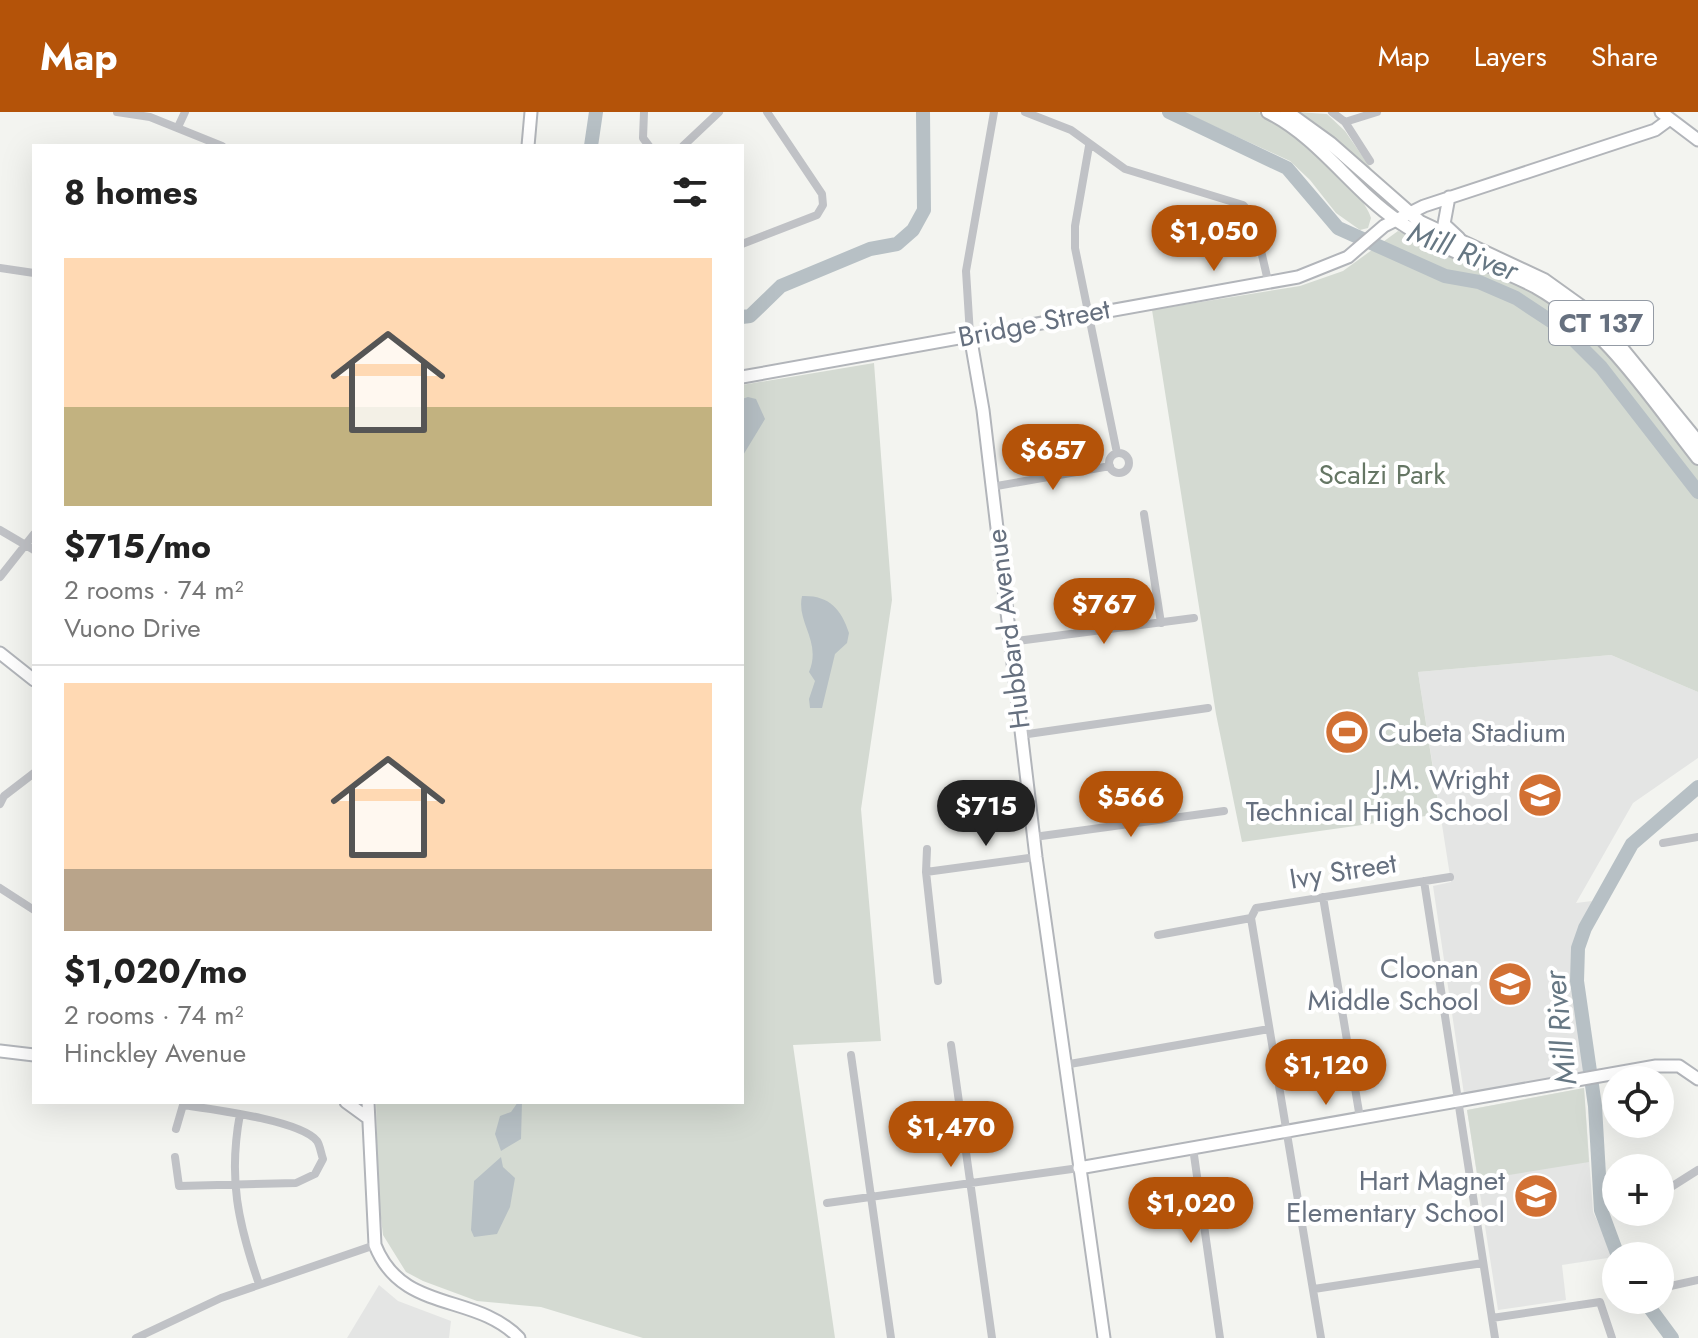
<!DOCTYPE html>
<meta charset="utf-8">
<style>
:root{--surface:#fff;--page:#f2f2f2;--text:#222;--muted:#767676;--line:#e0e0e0;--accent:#b45309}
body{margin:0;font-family:Jost,sans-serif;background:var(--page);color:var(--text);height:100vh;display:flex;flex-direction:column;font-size:30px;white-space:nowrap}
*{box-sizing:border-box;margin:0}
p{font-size:26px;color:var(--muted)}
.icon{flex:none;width:44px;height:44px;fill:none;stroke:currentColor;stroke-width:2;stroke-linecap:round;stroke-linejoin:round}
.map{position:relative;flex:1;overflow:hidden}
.drawer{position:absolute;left:32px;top:32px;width:712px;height:960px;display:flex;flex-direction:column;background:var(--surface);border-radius:0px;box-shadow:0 8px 32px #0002}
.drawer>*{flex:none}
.fabs{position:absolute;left:1602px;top:954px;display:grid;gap:16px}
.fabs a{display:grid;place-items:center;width:72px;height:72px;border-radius:50%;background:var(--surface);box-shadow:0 8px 32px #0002;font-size:40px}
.price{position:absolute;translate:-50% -68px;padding:0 18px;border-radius:28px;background:var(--accent);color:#fff;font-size:26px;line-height:52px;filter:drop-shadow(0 2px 4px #0008)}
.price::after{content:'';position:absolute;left:50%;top:48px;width:24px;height:18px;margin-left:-12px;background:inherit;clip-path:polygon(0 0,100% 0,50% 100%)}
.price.selected{background:#222;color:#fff}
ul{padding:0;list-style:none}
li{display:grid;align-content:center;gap:16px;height:424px;padding:0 32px}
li+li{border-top:2px solid var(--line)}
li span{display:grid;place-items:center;height:248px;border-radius:0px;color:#555}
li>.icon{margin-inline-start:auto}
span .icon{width:144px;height:144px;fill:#fffc;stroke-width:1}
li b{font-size:34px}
h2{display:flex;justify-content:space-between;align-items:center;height:96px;padding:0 32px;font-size:34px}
header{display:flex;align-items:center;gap:48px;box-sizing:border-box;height:112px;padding:0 40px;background:var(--accent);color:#fff}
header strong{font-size:38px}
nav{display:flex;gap:44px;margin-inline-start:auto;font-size:28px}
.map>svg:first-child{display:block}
.built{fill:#e4e5e4}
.green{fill:#d4dad2}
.water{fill:#b7c0c5}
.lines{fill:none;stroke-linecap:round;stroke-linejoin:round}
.river{stroke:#b7c0c5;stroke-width:14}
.secondary-casing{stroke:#b2b5ba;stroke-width:15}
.primary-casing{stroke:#b1b4b8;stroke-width:16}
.street{stroke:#c0c2c6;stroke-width:8}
.secondary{stroke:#fff;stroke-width:11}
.primary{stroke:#fff;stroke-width:12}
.labels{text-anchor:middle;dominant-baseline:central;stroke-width:8;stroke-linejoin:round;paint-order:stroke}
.shield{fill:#fff;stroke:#949ba5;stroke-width:2}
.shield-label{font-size:26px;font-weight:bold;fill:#66707f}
.street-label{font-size:28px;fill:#66707f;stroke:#fff}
.park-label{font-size:28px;fill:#657664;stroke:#fff}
.poi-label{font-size:28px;fill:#66707f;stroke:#fff;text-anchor:end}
.water-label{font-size:30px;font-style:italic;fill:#667783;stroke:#fff}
</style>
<header>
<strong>Map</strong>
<nav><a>Map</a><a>Layers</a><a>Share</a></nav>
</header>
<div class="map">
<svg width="1698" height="1226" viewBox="0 0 1698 1226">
<rect width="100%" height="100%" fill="#f3f4f0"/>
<!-- built -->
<path class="built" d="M 1611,543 L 1698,580 L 1698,646 L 1633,691 L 1576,791 L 1592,789 L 1572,837 L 1571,860 L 1586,960 L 1464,982 L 1433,774 L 1451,770 L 1418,560 Z
M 1584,976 L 1593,1100 L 1614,1145 L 1562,1153 L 1566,1188 L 1498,1198 L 1467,998 Z
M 379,1173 L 398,1189 L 451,1209 L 449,1226 L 347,1226 Z"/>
<!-- green -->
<path class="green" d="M 1183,0 C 1205,0 1237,0 1258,0 C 1284,8 1366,81 1371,106 L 1368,116 L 1360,118 L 1336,101 L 1310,68 L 1290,49 Z
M 1297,0 L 1327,2 L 1345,19 L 1372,58 L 1369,60 Z
M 1398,119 L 1531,177 L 1558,194 L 1611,241 L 1698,352 L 1698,580 L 1611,543 L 1418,560 L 1440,702 L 1242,730 L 1216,602 L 1152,198 L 1300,174 L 1343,159 Z
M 874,251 L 892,488 L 861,697 L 881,929 L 793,933 L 835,1226 L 643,1226 L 541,1195 L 477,1189 L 423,1169 L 406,1160 L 383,1123 L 378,1081 L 376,990 L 742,990 L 742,273 Z
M 1584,976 L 1589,1050 L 1478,1068 L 1467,998 Z"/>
<!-- water -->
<path class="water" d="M 748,285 L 756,287 L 765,307 L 742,345 L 742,287 Z
M 802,484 C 828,483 841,496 849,521 L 847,531 L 835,542 L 822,596 L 810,596 L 809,587 L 815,569 L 809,560 C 822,529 796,511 802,484 Z
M 518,990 L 522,990 L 521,1027 L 501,1039 L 495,1022 L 500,1004 L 511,1000 Z
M 501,1045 L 503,1055 L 515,1066 L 510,1095 L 497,1122 L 474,1125 L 471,1118 L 474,1069 Z"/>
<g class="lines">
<!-- river -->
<path class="river" d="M 1169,0 L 1287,56 L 1338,116 L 1445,164 L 1479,170 L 1516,186 L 1563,217 L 1601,255 L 1698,380
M 591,34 L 596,0
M 742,205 L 750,204 L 781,174 L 870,137 L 897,132 L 913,118 L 924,98 L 923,0
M 1618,1144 L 1601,1098 L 1595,994 L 1577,869 L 1578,836 L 1585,816 L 1632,732 L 1698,675
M 1644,1188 L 1672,1226"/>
<!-- secondary casing -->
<g class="secondary-casing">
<path id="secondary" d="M 1661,0 L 1698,28
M 528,34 L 531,0
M 1449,85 L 1444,112 L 1459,126
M 970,223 L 983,298 L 1036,745 L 1104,1226
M 742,265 L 1298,165 L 1348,145 L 1384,114 L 1424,94 L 1655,18 L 1670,7
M 0,541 L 34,568
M 0,939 L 34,943
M 346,990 L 368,1006
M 368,990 L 375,1133 C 402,1202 475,1180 519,1226
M 1079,1056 L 1656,954 L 1679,954 L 1698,967"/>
</g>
<!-- primary casing -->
<g class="primary-casing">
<path id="primary" d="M 1268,0 C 1320,26 1351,77 1398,109 C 1440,138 1491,151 1536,175 C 1605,214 1650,285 1698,346
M 1287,0 L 1330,31 L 1420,110 L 1544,168 L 1597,206 L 1698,330"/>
</g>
<!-- street -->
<path class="street" d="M 117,0 L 150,5 L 222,34
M 644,0 L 643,26 L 649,34
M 1025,0 L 1071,18 L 1125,57 L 1243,93 L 1253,104 L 1268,169
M 1332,0 L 1345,10 L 1370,49
M 1345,10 L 1377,0
M 178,15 L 185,0
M 683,34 L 719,0
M 1089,34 L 1075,114 L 1075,136 L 1117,341
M 742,132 L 817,103 L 823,93 L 822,82 L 767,0
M 0,156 L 34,161
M 970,223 L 966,159 L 994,0
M1109 351a10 10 0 1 1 20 0a10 10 0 1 1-20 0Z
M 991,375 L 1110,354
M 1144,402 L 1161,511
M 0,418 L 34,438
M 0,465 L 34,422
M 1009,530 L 1194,506
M 1021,623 L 1208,596
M 0,692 L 4,684 L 34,661
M 1034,725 L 1224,699
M 1663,731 L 1698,725
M 927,737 L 926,760 L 1036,745
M 926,760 L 938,869
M 1424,769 L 1495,1226
M 0,776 L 34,798
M 1323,785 L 1360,1006
M 1251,806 L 1321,1226
M 1251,806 L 1256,796 L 1450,765
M 1158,823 L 1251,806
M 951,933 L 992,1226
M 851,943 L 891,1226
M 1064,953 L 1269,917
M 240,1002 C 228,1066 238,1111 259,1172
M 1193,1036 L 1220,1226
M 175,1045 L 179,1074 L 296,1071 L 315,1062 L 323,1047 C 321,1042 320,1033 317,1029 C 300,1008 210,997 183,993 L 176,1017
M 1660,1082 L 1698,1058
M 827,1091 L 1079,1056
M 1666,1175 L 1698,1168
M 1314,1177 L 1483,1151
M 1492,1206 L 1600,1190 L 1612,1226
M 136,1226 L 221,1186 L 375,1133"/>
<!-- secondary -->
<use href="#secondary" class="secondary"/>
<!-- primary -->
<use href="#primary" class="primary"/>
</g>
<!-- icons -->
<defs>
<g id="stadium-disc" transform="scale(2.3)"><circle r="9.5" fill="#d27033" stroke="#fff"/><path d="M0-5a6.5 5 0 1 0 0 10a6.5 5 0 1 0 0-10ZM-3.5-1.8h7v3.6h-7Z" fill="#fff"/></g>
<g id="school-disc" transform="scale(2.3)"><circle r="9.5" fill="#d27033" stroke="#fff"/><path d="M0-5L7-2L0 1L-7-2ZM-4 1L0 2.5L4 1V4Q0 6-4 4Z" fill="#fff"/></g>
</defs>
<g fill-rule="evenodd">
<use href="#stadium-disc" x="1347" y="620"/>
<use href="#school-disc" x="1540" y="683"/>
<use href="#school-disc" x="1510" y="872"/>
<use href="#school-disc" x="1536" y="1084"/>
</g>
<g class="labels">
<!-- shield labels -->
<rect class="shield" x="1549" y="189" width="104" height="44" rx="6"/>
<g class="shield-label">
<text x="1601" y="211">CT 137</text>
</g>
<!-- street labels -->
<g class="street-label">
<text transform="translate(1034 211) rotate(-11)">Bridge Street</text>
<text transform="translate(1008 517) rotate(-97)">Hubbard Avenue</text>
<text transform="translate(1343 759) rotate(-9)">Ivy Street</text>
</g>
<!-- park labels -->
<g class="park-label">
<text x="1382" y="362">Scalzi Park</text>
</g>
<!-- poi labels -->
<g class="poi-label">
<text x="1378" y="620" text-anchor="start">Cubeta Stadium</text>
<text x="1509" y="667">J.M. Wright<tspan x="1509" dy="32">Technical High School</tspan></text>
<text x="1479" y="856">Cloonan<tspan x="1479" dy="32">Middle School</tspan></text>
<text x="1505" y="1068">Hart Magnet<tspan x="1505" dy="32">Elementary School</tspan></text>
</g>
<!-- water labels -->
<g class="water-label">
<text transform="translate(1463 139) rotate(21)">Mill River</text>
<text transform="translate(1560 916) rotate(-96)">Mill River</text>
</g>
</g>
</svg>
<div class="fabs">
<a><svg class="icon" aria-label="locate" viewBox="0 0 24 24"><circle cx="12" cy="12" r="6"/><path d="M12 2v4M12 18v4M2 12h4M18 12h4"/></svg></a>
<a>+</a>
<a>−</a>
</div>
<b class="price" style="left:1214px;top:161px">$1,050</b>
<b class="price" style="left:1053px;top:380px">$657</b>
<b class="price" style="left:1104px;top:534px">$767</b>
<b class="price" style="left:1131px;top:727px">$566</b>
<b class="price selected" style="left:986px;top:736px">$715</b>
<b class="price" style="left:1326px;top:995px">$1,120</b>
<b class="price" style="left:951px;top:1057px">$1,470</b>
<b class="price" style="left:1191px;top:1133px">$1,020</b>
<section class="drawer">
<h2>8 homes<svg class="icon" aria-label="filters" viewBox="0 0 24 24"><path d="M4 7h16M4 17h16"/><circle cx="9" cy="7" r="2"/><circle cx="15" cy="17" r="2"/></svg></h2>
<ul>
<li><span style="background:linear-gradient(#ffd9b3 60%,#c2b280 0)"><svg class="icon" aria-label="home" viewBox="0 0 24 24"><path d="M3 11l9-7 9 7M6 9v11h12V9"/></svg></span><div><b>$715/mo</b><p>2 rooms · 74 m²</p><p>Vuono Drive</p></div></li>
<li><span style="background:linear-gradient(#ffd9b3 75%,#b9a48a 0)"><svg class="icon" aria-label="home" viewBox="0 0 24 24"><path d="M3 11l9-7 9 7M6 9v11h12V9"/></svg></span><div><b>$1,020/mo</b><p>2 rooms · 74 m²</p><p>Hinckley Avenue</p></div></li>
</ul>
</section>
</div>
